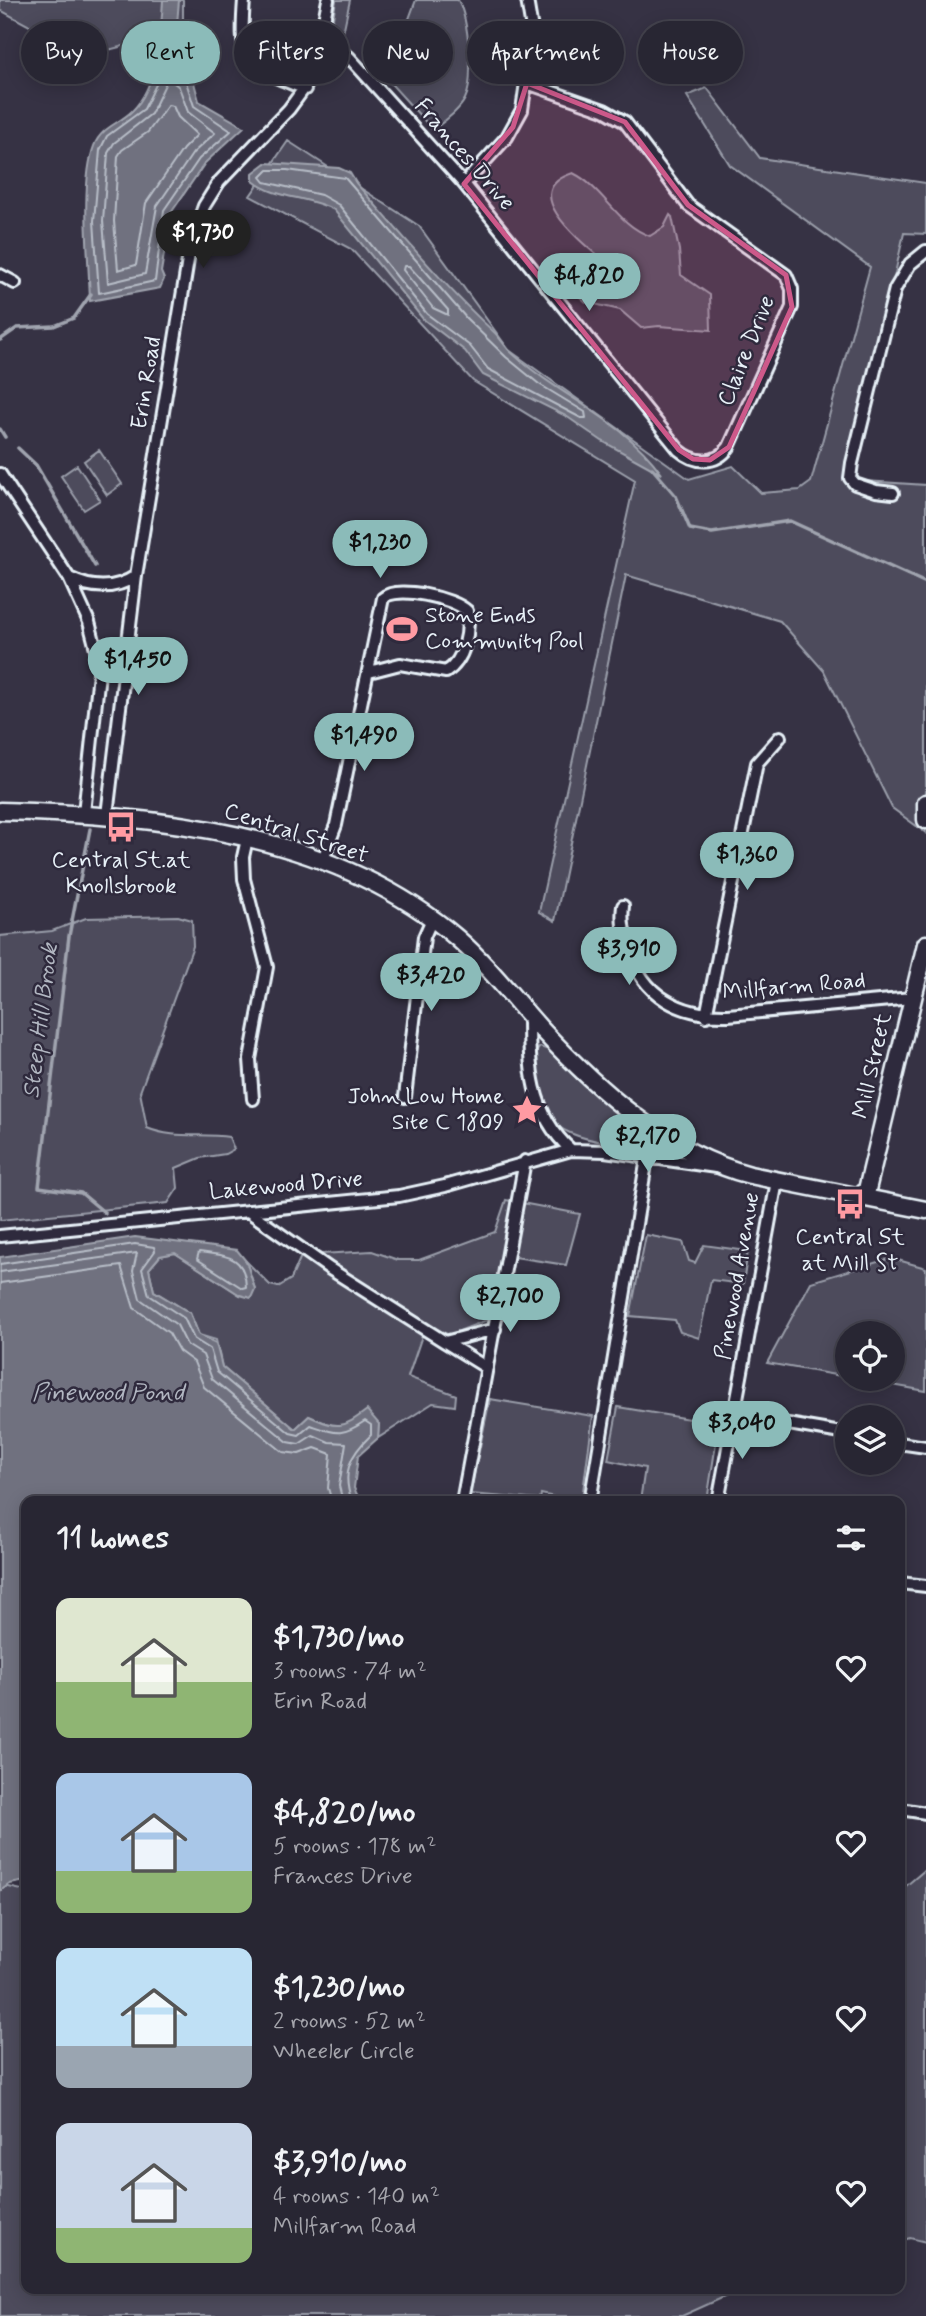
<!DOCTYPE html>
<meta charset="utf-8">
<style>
:root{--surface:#282633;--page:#302e3b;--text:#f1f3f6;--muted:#a5a5ac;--line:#44434e;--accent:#8bbbb9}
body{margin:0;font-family:Mynerve,sans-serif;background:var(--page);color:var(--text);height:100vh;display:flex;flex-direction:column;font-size:26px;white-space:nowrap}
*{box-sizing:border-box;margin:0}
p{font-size:23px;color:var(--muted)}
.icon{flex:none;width:38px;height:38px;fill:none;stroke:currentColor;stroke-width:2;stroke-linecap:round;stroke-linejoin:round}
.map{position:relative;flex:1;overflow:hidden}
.sheet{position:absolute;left:21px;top:1496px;width:884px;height:798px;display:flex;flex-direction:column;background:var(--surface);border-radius:14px;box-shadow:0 4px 18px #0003,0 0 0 2px var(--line)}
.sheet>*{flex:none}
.banner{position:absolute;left:21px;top:21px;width:886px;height:63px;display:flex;gap:14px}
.tools{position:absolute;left:835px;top:1321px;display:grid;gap:14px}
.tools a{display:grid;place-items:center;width:70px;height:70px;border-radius:50%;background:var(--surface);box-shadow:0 4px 18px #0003,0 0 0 2px var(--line);font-size:35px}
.price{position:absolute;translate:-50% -60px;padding:0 16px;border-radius:24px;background:var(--accent);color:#111;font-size:23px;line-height:46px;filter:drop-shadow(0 2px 4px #0008)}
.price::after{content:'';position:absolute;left:50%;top:42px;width:21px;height:16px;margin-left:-10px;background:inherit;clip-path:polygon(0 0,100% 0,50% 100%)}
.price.active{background:#222;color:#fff}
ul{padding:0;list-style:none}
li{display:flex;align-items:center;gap:21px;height:175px;padding:0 35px}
li span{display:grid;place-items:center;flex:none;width:196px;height:140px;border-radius:14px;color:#555}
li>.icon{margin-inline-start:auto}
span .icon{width:84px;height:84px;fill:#fffc;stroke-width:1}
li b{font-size:30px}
h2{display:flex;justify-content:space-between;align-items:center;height:84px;padding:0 35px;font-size:30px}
.tag{padding:0 24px;border-radius:32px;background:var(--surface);box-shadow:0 4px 18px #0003,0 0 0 2px var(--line);font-size:24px;line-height:63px}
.tag.active{background:var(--accent);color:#111}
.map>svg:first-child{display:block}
.green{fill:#4d4b5c;stroke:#9a9eaa;stroke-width:2}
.water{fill:#70717f;stroke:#a0a4af;stroke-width:2}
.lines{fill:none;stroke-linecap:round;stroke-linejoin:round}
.shore{stroke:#b8bec8;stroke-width:2}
.stream{stroke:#a0a4af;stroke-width:3.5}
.street-casing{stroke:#e8f1f8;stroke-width:16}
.secondary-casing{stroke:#e8f1f8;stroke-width:21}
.street{stroke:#2f2a3d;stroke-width:10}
.secondary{stroke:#2f2a3d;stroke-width:16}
.marked{fill:#cd598a;fill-opacity:0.2;stroke:#cd598a;stroke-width:5;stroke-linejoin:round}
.labels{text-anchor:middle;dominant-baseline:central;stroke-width:5;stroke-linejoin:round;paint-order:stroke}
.street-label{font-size:23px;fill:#e8f1f8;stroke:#2f2a3d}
.poi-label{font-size:23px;fill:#e8f1f8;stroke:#2f2a3d}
.water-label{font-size:24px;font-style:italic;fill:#b2b7c2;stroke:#2f2a3d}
</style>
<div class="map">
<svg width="926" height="2316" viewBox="0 0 926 2316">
<rect width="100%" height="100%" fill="#363244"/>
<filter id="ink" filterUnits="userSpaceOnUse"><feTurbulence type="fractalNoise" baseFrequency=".0143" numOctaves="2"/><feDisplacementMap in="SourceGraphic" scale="14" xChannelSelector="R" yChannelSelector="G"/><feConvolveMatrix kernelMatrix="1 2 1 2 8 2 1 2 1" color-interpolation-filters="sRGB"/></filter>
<g filter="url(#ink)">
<!-- green -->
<path class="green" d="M 0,0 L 183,0 L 183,23 L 178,41 L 143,41 L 85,56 L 0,10 Z
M 336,0 L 350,0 L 343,33 L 335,41 L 330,37 Z
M 416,0 L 458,0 C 468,18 475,80 465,99 C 459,111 444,121 433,130 L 383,75 L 393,62 Z
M 707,88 L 760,158 L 926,183 L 926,234 L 904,233 L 849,480 L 926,485 L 926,833 L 892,808 L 824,671 L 780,621 L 626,575 L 555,921 L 539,912 L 635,480 L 473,381 L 351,249 L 250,196 L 288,141 L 419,226 L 509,350 L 689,479 L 733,466 L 761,493 L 800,490 L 811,482 L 870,267 L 730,165 L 687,96 Z
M 573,173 C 604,188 617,225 650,236 L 664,227 L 670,215 L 672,217 L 679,250 L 681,275 L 710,295 L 711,330 L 659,326 L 641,328 L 620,310 L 586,302 L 575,293 L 572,283 L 575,274 L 583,272 L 610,280 L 614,270 C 595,252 510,193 573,173 Z
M 99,450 L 122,484 L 107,495 L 84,461 Z
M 77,465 L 100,500 L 84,510 L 61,476 Z
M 178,916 L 192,920 L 193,946 L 140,1092 L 147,1128 C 173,1139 201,1133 229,1137 L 234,1149 L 225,1154 L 200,1158 L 176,1168 L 178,1188 L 168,1203 L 0,1220 L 0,936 L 52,931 L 86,918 Z
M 540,1047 L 549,1050 L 577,1079 L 642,1133 L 645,1144 C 635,1151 620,1145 608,1143 C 543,1132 542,1115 534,1054 Z
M 506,1200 L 580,1214 L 566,1265 L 502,1255 L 487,1320 L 449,1335 L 426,1324 L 408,1377 L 456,1395 L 455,1406 L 433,1403 L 378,1438 L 379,1424 L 334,1427 L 309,1416 L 295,1429 L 222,1367 L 216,1340 L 199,1335 L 190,1313 L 154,1291 L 149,1269 L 160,1256 L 175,1253 L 240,1295 L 255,1289 L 246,1261 L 270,1285 L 278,1287 L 291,1279 L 305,1247 L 321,1254 L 372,1251 L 398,1260 L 419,1260 L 495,1232 Z
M 646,1235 L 683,1242 L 689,1261 L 695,1263 L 704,1245 L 748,1251 L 743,1284 L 711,1280 L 699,1338 L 680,1332 L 675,1320 L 630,1316 Z
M 891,1258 L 926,1268 L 926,1391 L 859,1379 L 892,1379 L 892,1334 L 847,1334 L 847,1377 L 767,1363 L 811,1282 Z
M 490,1399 L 593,1416 L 582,1499 L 572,1501 L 541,1494 L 540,1500 L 470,1494 Z
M 618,1407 L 719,1424 L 707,1501 L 640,1501 L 645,1468 L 608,1460 Z
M 926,1869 L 926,2242 L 910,2238 L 900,2241 L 900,1891 Z
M 0,1885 L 26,1891 L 26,2289 L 742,2289 L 682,2316 L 0,2316 Z"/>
<!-- water -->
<path class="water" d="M 163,0 L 179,0 L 174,60 L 193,79 L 199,101 L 244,127 L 205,163 L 171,213 L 161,272 L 164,279 L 160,288 L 90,301 C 89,260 80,183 94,146 C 101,127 119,124 132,111 C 158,86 161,34 163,0 Z
M 266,163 L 339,168 L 350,173 L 356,183 C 401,234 445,287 495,333 C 501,339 505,347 512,353 C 561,398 622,418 662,474 L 602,441 L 566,416 L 483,375 L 465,351 L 423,319 L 334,210 C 309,196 275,199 253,181 L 253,173 Z
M 135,1237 L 237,1250 L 246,1261 L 255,1289 L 251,1298 L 240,1295 L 175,1253 L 160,1256 L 149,1269 L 154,1291 L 190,1313 L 199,1335 L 216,1343 L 222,1367 L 295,1429 L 309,1416 C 338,1429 342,1429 367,1410 L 379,1424 L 378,1438 L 358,1456 L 354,1488 L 360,1501 L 26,1502 L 26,1881 L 10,1884 L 0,1891 L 0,1257 Z"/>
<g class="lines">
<!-- shore -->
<path class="shore" d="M 166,64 L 186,82 L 194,106 L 231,131 L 199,159 L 164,210 L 155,281 L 99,293 L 94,221 L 100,150 L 107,136 L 144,109 Z
M 168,78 L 179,87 L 188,112 L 215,133 L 193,153 L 157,206 L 145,274 L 108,283 L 103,221 L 108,153 L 114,143 L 151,114 Z
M 168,105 L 173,106 L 178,117 L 197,135 L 183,149 L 146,203 L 136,265 L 118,270 L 114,221 L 118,156 L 122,150 L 148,132 Z
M 268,170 L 287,170 L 345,178 L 467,319 L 506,357 L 539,384 L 585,412 L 586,418 L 581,418 L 488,369 L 470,346 L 427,314 L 339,205 L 321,195 L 265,182 L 261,177 Z
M 404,266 L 409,266 L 448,310 L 448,315 L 433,308 L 403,270 Z
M 199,1252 C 225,1256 245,1254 246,1287 L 242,1288 L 197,1259 Z
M 0,1264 L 135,1244 L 154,1247 L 155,1251 L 142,1269 L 149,1295 L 184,1318 L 194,1339 L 210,1349 L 217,1372 L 290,1433 L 299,1435 L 311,1425 C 337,1434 341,1437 365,1421 L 371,1425 L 371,1435 C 350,1455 341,1472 352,1502
M 0,1272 L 137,1253 L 133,1271 L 140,1299 L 177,1325 L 187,1345 L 203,1355 L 212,1379 L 288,1442 L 299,1444 L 313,1435 L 329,1442 L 346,1443 L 339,1486 L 343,1502
M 0,1283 L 121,1266 L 134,1308 L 169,1333 L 179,1351 L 194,1362 L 204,1387 L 283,1452 L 299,1454 L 315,1448 L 331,1454 L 328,1488 L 332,1502"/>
<!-- stream -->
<path class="stream" d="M 0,340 L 17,328 L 54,326 L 74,318 L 91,294
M 0,429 L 5,437
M 18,448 L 36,465 L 95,566
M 652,468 L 676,496 L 690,529 L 712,533 L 790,521 L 926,583
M 90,829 L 69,936 L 39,1187 L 81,1193 L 105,1213"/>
<!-- street casing -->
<g class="street-casing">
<path id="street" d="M 244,0 C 239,68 245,64 305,89
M 321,48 L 335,49 L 349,57 L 464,184 L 679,450 C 695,464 716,465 729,447 L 792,307 L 792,289 L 786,275 L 688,205 L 625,122 L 604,110 L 527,83
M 464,184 L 507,137 L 522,110 L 533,35 L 527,0
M 0,275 L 15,283
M 0,474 L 69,578 C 91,589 115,590 136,576
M 893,493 L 876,491 L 855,484 L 850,478 L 852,463 L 895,289 L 910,264 L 926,251
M 69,578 L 89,622 L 100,664 L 84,813
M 107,815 L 136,576 L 191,242 L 204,206 L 219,182 L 289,109 L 313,76 L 328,0
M 247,839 L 243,857 L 244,879 L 267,967 L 250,1059 L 253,1099
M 322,862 L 336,825 L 383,598 C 396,585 454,598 467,611 C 470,632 465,660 446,672 L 400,664 L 369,672
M 623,906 C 621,922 624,934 629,949 C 642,997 682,1016 728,1015 L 912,998
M 529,1014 C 529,1066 530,1113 571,1150
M 706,1016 L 757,763 L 780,737
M 405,1097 L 424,937 L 432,919
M 248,1211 L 330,1269 L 445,1342 L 495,1329
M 0,1236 L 399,1196 L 445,1186 L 571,1150 L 605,1151 L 716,1167
M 445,1342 L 487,1368
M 735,1415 L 847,1434
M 892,1442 L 926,1447
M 462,1502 L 525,1161
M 590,1502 L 647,1158
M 718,1502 L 777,1181
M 900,1583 L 926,1586
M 900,1809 L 926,1813"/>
</g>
<!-- secondary casing -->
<g class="secondary-casing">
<path id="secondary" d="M 926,803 L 926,820
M 0,811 C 156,815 333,832 457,938 C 488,965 513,998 540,1028 C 598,1090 666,1153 750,1175 L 926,1210
M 865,1198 L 926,944"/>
</g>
<!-- street -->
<use href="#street" class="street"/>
<!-- secondary -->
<use href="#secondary" class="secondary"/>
</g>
</g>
<!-- marked area -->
<path class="marked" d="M 527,83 L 625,122 L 688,205 L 786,275 L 792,307 L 729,447 L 710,460 L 693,459 L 679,450 L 464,184 L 513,127 Z"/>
<!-- icons -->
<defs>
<g id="stadium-bare" transform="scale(2.415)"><path d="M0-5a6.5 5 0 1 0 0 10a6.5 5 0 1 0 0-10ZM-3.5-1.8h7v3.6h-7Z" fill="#ff9aa2" stroke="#2f2a3d" stroke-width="2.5" paint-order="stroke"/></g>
<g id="bus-bare" transform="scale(2.415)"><path d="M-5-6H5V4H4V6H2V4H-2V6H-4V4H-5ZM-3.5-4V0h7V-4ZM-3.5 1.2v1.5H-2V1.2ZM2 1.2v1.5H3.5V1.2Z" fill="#ff9aa2" stroke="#2f2a3d" stroke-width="2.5" paint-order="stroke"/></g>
<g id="sight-bare" transform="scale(2.415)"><path d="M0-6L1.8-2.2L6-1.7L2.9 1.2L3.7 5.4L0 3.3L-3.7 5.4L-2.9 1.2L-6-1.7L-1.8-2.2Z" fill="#ff9aa2" stroke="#2f2a3d" stroke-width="2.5" paint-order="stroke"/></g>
</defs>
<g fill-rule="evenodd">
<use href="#stadium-bare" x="402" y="629"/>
<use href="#bus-bare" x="121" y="827"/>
<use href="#sight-bare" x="527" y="1110"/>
<use href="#bus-bare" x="850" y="1204"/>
</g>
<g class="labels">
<!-- street labels -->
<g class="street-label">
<text transform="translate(464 155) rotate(49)">Frances Drive</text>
<text transform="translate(747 351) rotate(-68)">Claire Drive</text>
<text transform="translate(147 383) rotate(-81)">Erin Road</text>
<text transform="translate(296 834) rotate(18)">Central Street</text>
<text transform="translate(794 987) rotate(-5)">Millfarm Road</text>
<text transform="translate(873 1066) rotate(-77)">Mill Street</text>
<text transform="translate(286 1186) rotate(-5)">Lakewood Drive</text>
<text transform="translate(738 1276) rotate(-80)">Pinewood Avenue</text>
</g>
<!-- poi labels -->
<g class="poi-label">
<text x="425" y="616" text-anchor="start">Stone Ends<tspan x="425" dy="26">Community Pool</tspan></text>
<text x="121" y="861">Central St.at<tspan x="121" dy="26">Knollsbrook</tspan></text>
<text x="504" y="1097" text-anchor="end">John Low Home<tspan x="504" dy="26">Site C 1809</tspan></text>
<text x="850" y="1238">Central St<tspan x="850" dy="26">at Mill St</tspan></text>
</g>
<!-- water labels -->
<g class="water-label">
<text transform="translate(41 1021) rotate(-83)">Steep Hill Brook</text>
<text x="108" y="1393">Pinewood Pond</text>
</g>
</g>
</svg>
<div class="tools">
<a><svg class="icon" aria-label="locate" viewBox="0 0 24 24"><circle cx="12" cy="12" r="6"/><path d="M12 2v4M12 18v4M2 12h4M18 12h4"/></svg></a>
<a><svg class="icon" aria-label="layers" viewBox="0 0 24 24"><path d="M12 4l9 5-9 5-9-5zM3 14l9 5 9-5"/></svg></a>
</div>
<b class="price active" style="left:203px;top:270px">$1,730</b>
<b class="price" style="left:589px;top:313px">$4,820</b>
<b class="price" style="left:380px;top:580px">$1,230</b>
<b class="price" style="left:138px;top:697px">$1,450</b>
<b class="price" style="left:364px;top:773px">$1,490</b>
<b class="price" style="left:747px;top:892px">$1,360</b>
<b class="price" style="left:629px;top:987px">$3,910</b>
<b class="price" style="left:431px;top:1013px">$3,420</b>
<b class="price" style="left:648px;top:1174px">$2,170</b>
<b class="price" style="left:510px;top:1334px">$2,700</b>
<b class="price" style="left:742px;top:1461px">$3,040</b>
<div class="banner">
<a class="tag">Buy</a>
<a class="tag active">Rent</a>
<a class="tag">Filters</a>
<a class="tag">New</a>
<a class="tag">Apartment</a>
<a class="tag">House</a>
</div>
<section class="sheet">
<h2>11 homes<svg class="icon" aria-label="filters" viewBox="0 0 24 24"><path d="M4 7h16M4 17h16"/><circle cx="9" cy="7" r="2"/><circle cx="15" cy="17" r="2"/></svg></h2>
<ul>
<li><span style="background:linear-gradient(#dfe7d0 60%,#8fb573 0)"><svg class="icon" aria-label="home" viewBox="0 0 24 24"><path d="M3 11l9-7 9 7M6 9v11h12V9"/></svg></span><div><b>$1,730/mo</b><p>3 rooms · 74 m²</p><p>Erin Road</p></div><svg class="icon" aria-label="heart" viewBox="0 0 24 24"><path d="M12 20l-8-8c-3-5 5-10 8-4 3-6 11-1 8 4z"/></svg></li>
<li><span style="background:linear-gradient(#a9c7e8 70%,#8fb573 0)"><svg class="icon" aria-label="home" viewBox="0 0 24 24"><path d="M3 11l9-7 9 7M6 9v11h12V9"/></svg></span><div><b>$4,820/mo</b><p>5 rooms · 178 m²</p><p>Frances Drive</p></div><svg class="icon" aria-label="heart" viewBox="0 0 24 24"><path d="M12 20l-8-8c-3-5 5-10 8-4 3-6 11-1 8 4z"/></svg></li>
<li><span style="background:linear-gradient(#bfe0f5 70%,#9aa5b1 0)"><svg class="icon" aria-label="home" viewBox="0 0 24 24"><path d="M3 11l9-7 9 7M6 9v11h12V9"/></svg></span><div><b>$1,230/mo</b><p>2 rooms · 52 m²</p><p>Wheeler Circle</p></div><svg class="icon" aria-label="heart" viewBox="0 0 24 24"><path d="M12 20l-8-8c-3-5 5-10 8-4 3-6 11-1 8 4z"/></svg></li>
<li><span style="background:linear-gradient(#c9d6e8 75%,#8fb573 0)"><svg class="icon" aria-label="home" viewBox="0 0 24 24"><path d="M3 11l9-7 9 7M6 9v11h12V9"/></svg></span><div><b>$3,910/mo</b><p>4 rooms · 140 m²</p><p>Millfarm Road</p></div><svg class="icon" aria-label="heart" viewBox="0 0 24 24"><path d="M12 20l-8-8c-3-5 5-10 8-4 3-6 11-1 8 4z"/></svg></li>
</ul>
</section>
</div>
